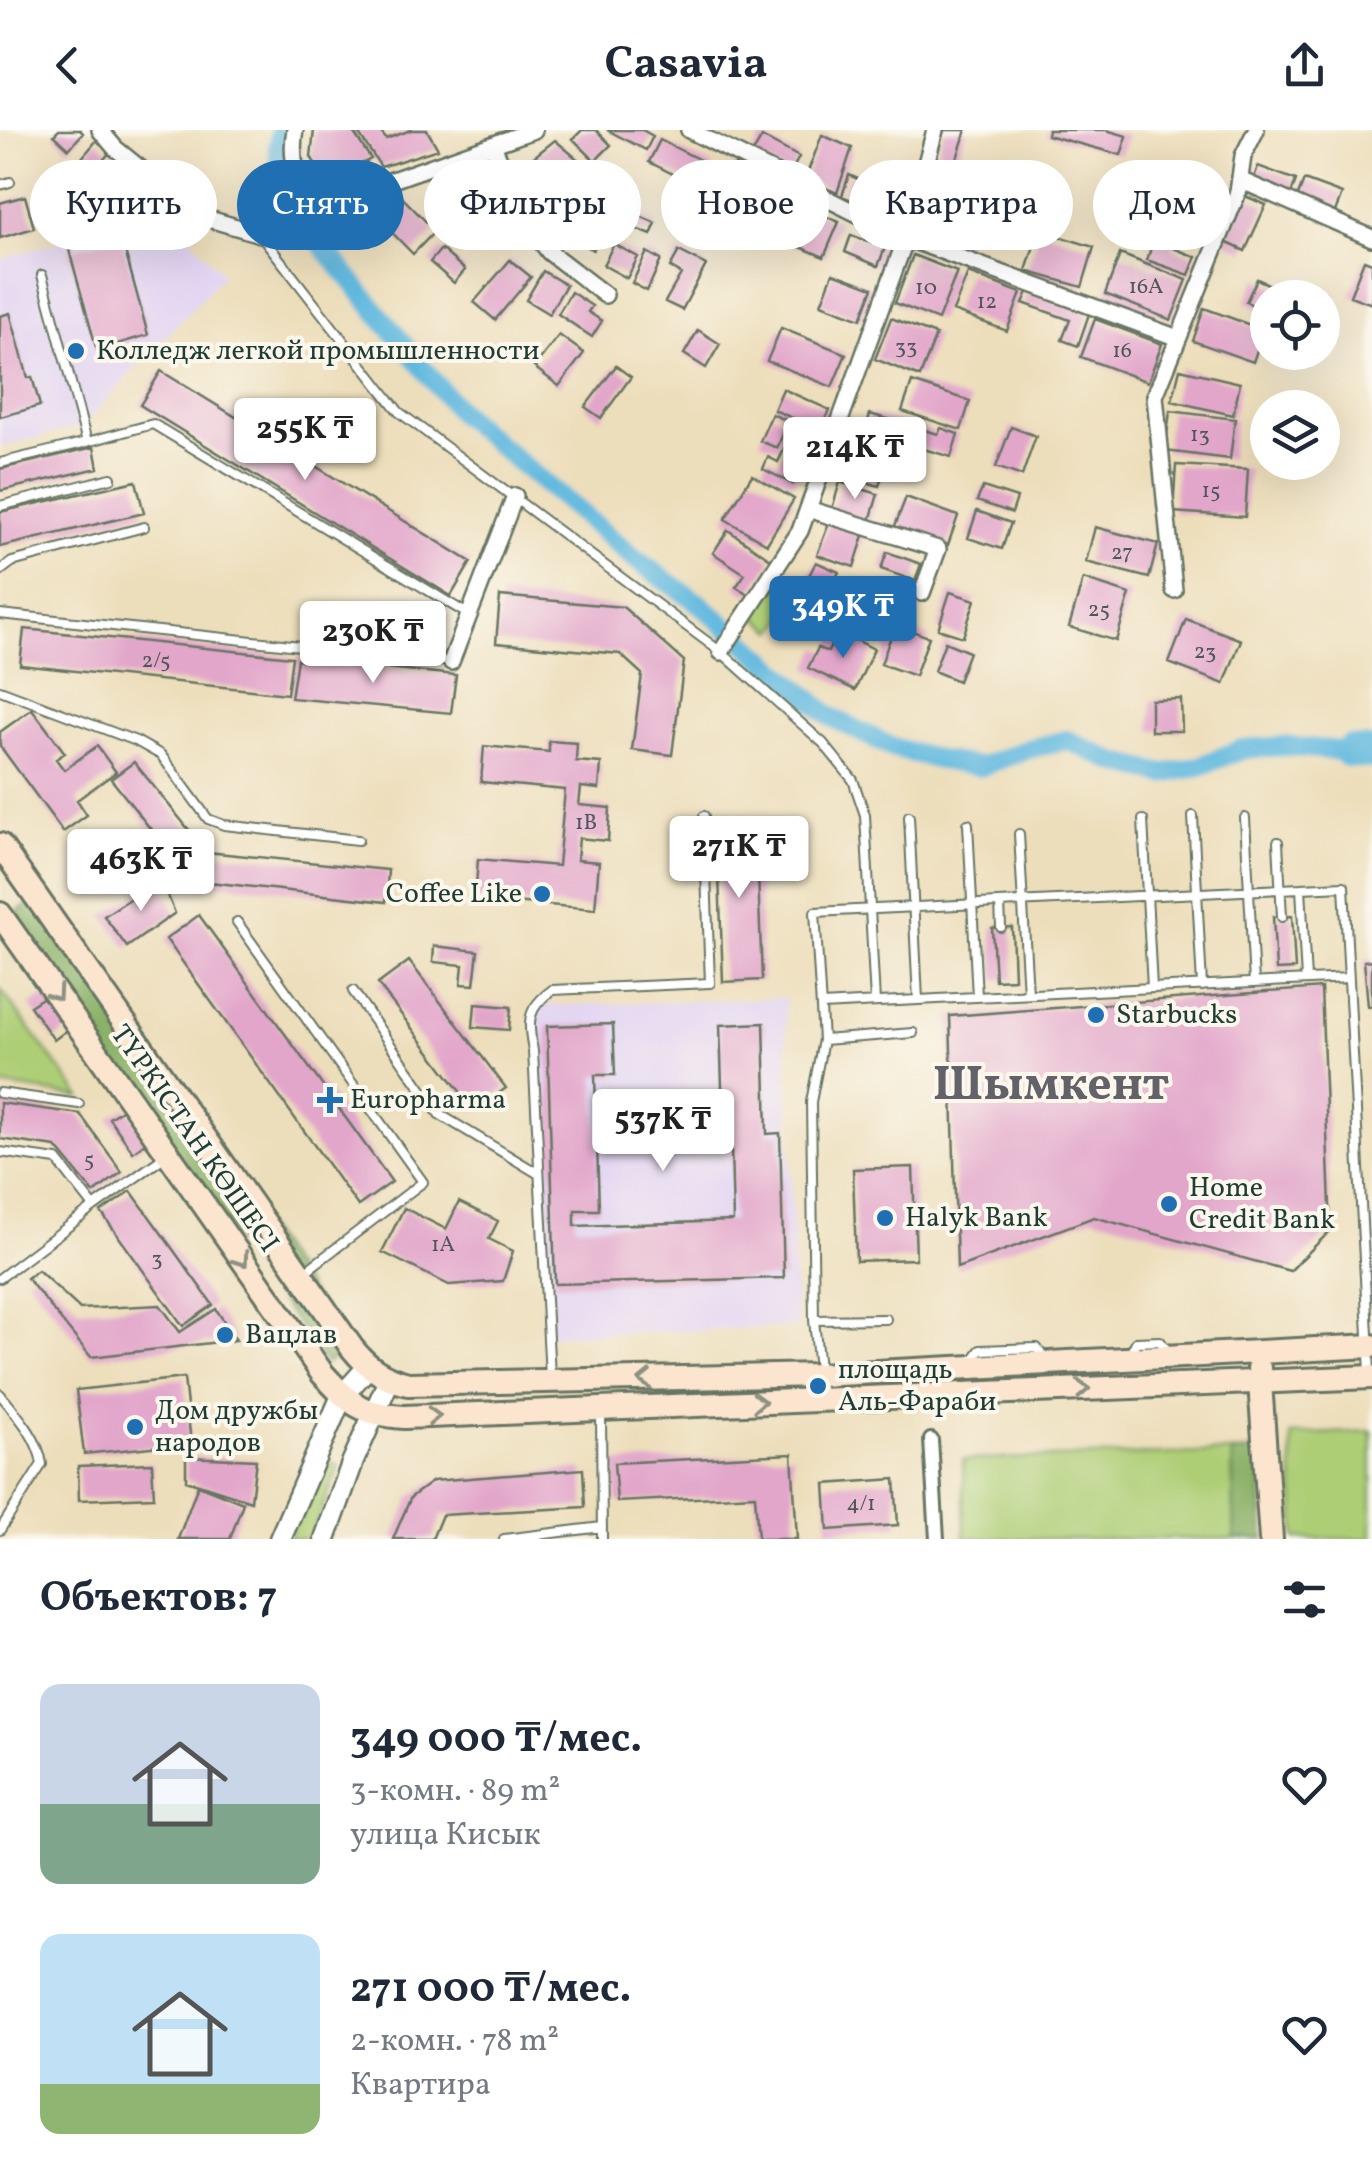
<!DOCTYPE html>
<html lang="ru">
<meta charset="utf-8">
<style>
:root{--surface:#fff;--page:#f2f2f3;--text:#1f2937;--muted:#747a83;--accent:#1f6fb2}
body{margin:0;font-family:Vollkorn,serif;background:var(--page);color:var(--text);height:100vh;display:flex;flex-direction:column;font-size:38px;white-space:nowrap}
*{box-sizing:border-box;margin:0}
p{font-size:32px;color:var(--muted)}
.icon{flex:none;width:55px;height:55px;fill:none;stroke:currentColor;stroke-width:2;stroke-linecap:round;stroke-linejoin:round}
.map{position:relative;height:1409px;overflow:hidden}
.side{display:flex;flex-direction:column;background:var(--surface);flex:1}
.side>*{flex:none}
.banner{position:absolute;left:30px;top:30px;width:1312px;height:90px;display:flex;gap:20px}
.tools{position:absolute;left:1250px;top:150px;display:grid;gap:20px}
.tools a{display:grid;place-items:center;width:90px;height:90px;border-radius:50%;background:var(--surface);box-shadow:0 10px 40px #0002;font-size:50px}
.price{position:absolute;translate:-50% -85px;padding:0 22px;border-radius:10px;background:#fff;color:#222;font-size:32px;line-height:65px;filter:drop-shadow(0 2px 5px #0008)}
.price::after{content:'';position:absolute;left:50%;top:60px;width:30px;height:22px;margin-left:-15px;background:inherit;clip-path:polygon(0 0,100% 0,50% 100%)}
.price.current{background:var(--accent);color:#fff}
ul{padding:0;list-style:none}
li{display:flex;align-items:center;gap:30px;height:250px;padding:0 40px}
li span{display:grid;place-items:center;flex:none;width:280px;height:200px;border-radius:20px;color:#555}
li>.icon{margin-inline-start:auto}
span .icon{width:120px;height:120px;fill:#fffc;stroke-width:1}
li b{font-size:42px}
h2{display:flex;justify-content:space-between;align-items:center;height:120px;padding:0 40px;font-size:42px}
.tag{padding:0 35px;border-radius:45px;background:var(--surface);box-shadow:0 10px 40px #0002;font-size:35px;line-height:90px}
.tag.current{background:var(--accent);color:#fff}
header{display:flex;justify-content:space-between;align-items:center;height:130px;padding:0 40px;background:var(--surface);font-size:45px;font-weight:700}
.map>svg:first-child{display:block}
.built{fill:#e2d4f3}
.green{fill:#aece76;stroke:#668655;stroke-width:2.5}
.forest{fill:#8ab167;stroke:#54774e;stroke-width:2.5}
.lines{fill:none;stroke-linecap:round;stroke-linejoin:round}
.canal{stroke:#62b9df;stroke-width:20}
.river{stroke:#62b9df;stroke-width:32}
.building{fill:#e2a6ca}
.service-casing{stroke:#677563;stroke-width:12}
.pedestrian-casing{stroke:#677563;stroke-width:18}
.minor-casing{stroke:#677563;stroke-width:20}
.tertiary-casing{stroke:#677563;stroke-width:25}
.secondary-casing{stroke:#677563;stroke-width:28}
.service{stroke:#fff;stroke-width:8}
.pedestrian{stroke:#fff;stroke-width:12}
.minor{stroke:#fff;stroke-width:15}
.tertiary{stroke:#fff;stroke-width:20}
.secondary{stroke:#fbe5cf;stroke-width:22}
.oneway{stroke:#8d9182}
.poi-dot{fill:#1f6fb2;stroke:#fbf7ec;stroke-width:4}
.labels{text-anchor:middle;dominant-baseline:central;stroke-width:8;stroke-linejoin:round;paint-order:stroke}
.number-label{font-size:22px;fill:#50575a}
.poi-label{font-size:28px;fill:#1f3d34;stroke:#fbf7ec;text-anchor:start}
.street-label{font-size:28px;fill:#1f3d34;stroke:#fbf7ec}
.town-label{font-size:48px;font-weight:bold;fill:#636268;stroke:#fbf7ec}
</style>
<header><svg class="icon" aria-label="back" viewBox="0 0 24 24"><path d="M15 5l-7 7 7 7"/></svg>Casavia<svg class="icon" aria-label="share" viewBox="0 0 24 24"><path d="M12 15V3M7 8l5-5 5 5M5 13v7h14v-7"/></svg></header>
<div class="map">
<svg width="1372" height="1409" viewBox="0 0 1372 1409">
<rect width="100%" height="100%" fill="#fbf7ec"/>
<filter id="ink" filterUnits="userSpaceOnUse"><feTurbulence type="fractalNoise" baseFrequency=".01" numOctaves="2"/><feDisplacementMap in="SourceGraphic" scale="20" xChannelSelector="R" yChannelSelector="G"/><feConvolveMatrix kernelMatrix="1 2 1 2 8 2 1 2 1" color-interpolation-filters="sRGB"/></filter>
<filter id="wash" filterUnits="userSpaceOnUse"><feTurbulence type="fractalNoise" baseFrequency=".0048" numOctaves="4" result="noise"/><feDisplacementMap in="SourceGraphic" scale="40" xChannelSelector="R" yChannelSelector="G"/><feGaussianBlur stdDeviation="2.25" result="paint"/><feColorMatrix in="noise" values="0 0 0 0 0 0 0 0 0 0 0 0 0 0 0 0 0 1.4 0 .05"/><feComposite in="paint" operator="in"/></filter>
<g filter="url(#wash)">
<rect width="100%" height="100%" fill="#eddebb"/>
<!-- built -->
<path class="built" d="M 166,80 L 223,145 L 82,296 L 0,317 L 0,129 Z
M 785,868 L 796,1197 L 549,1205 L 538,876 Z"/>
<!-- green -->
<path class="green" d="M 1169,33 L 1223,51 L 1212,83 L 1158,66 Z
M 779,453 L 800,470 L 774,501 L 753,484 Z
M 0,859 L 81,967 L 0,955 Z
M 1372,1301 L 1372,1409 L 1296,1409 L 1291,1305 Z
M 1232,1322 L 1235,1409 L 965,1409 L 963,1330 Z
M 320,1329 L 339,1336 L 310,1409 L 288,1409 Z"/>
<!-- forest -->
<path class="forest" d="M 35,769 L 348,1217 L 326,1234 L 6,790 Z
M 1260,1321 L 1264,1409 L 1235,1409 L 1232,1322 Z"/>
<g class="lines">
<!-- canal -->
<path class="canal" d="M 280,0 L 278,20 L 290,76 L 460,283 L 635,429 L 700,474 L 831,587 L 891,617 L 939,630 L 980,637 L 1028,619 L 1067,610 L 1115,632 L 1163,644 L 1200,636 L 1242,619 L 1285,616 L 1351,622"/>
<!-- river -->
<path class="river" d="M 1350,622 L 1372,623"/>
</g>
<g id="blocks">
<!-- building -->
<path class="building" d="M 59,0 L 80,0 L 83,3 L 69,19 L 54,5 Z
M 314,0 L 352,0 L 371,29 L 326,51 L 311,27 Z
M 356,0 L 379,0 L 386,9 L 411,0 L 427,0 L 438,19 L 381,37 Z
M 582,0 L 596,0 L 611,15 L 595,31 L 573,9 Z
M 607,0 L 642,0 L 653,6 L 646,20 Z
M 944,0 L 966,0 L 950,51 L 932,45 Z
M 1048,0 L 1106,0 L 1127,6 L 1121,25 L 1047,5 Z
M 822,5 L 852,18 L 837,63 L 805,49 Z
M 762,7 L 799,27 L 790,44 L 752,24 Z
M 97,10 L 110,22 L 84,53 L 101,68 L 75,99 L 44,73 Z
M 555,10 L 596,45 L 570,85 L 535,63 L 545,49 L 565,62 L 575,47 L 553,29 L 534,45 L 525,34 Z
M 660,10 L 712,36 L 701,58 L 649,32 Z
M 735,35 L 788,65 L 774,91 L 721,61 Z
M 1258,36 L 1296,50 L 1290,67 L 1252,54 Z
M 520,37 L 547,90 L 536,95 L 509,43 Z
M 492,45 L 511,64 L 475,99 L 454,76 L 468,63 L 478,74 L 494,60 L 486,52 Z
M 849,45 L 900,68 L 891,87 L 842,66 Z
M 990,45 L 1022,55 L 1013,79 L 982,69 Z
M 1304,50 L 1342,64 L 1335,82 L 1297,68 Z
M 393,58 L 435,101 L 413,124 L 370,80 Z
M 932,61 L 978,75 L 965,120 L 918,105 Z
M 1243,65 L 1266,75 L 1245,121 L 1223,111 Z
M 25,66 L 34,98 L 0,108 L 0,73 Z
M 607,72 L 656,93 L 651,105 L 609,88 L 593,120 L 583,114 Z
M 802,76 L 839,92 L 824,127 L 786,111 Z
M 1159,93 L 1178,98 L 1173,118 L 1196,127 L 1189,145 L 1147,130 Z
M 1039,100 L 1094,117 L 1082,157 L 1026,141 Z
M 851,105 L 885,118 L 878,136 L 845,122 Z
M 121,106 L 148,205 L 97,220 L 69,120 Z
M 614,114 L 638,127 L 627,148 L 603,135 Z
M 441,119 L 465,140 L 454,153 L 430,132 Z
M 679,121 L 706,135 L 682,180 L 665,172 L 681,144 L 670,137 Z
M 647,122 L 661,130 L 647,161 L 632,153 Z
M 1120,124 L 1187,150 L 1171,190 L 1105,164 Z
M 913,125 L 957,142 L 938,190 L 895,173 Z
M 510,130 L 531,147 L 495,190 L 474,172 Z
M 1364,130 L 1372,133 L 1372,174 L 1350,166 Z
M 543,141 L 566,155 L 549,184 L 526,170 Z
M 833,143 L 873,158 L 861,189 L 821,174 Z
M 968,143 L 1021,163 L 1007,201 L 953,181 Z
M 1257,149 L 1279,159 L 1275,168 L 1268,168 L 1268,182 L 1246,172 Z
M 1299,150 L 1325,163 L 1323,168 L 1289,168 Z
M 571,162 L 592,176 L 588,182 L 602,191 L 592,207 L 558,184 Z
M 1028,162 L 1089,184 L 1078,216 L 1062,210 L 1070,190 L 1023,173 Z
M 1204,178 L 1264,200 L 1253,232 L 1193,211 Z
M 10,183 L 28,248 L 32,247 L 40,276 L 0,287 L 0,186 Z
M 891,188 L 936,205 L 920,247 L 875,229 Z
M 1095,189 L 1162,214 L 1148,252 L 1081,227 Z
M 781,198 L 846,224 L 832,257 L 767,231 Z
M 698,200 L 720,214 L 706,238 L 684,224 Z
M 559,205 L 584,223 L 559,256 L 534,237 Z
M 616,236 L 631,247 L 601,288 L 585,277 Z
M 1180,239 L 1240,253 L 1233,285 L 1172,271 Z
M 161,241 L 471,432 L 451,466 L 140,275 Z
M 912,252 L 970,271 L 961,300 L 902,281 Z
M 783,259 L 830,280 L 820,300 L 774,280 Z
M 1170,281 L 1235,289 L 1230,329 L 1165,321 Z
M 772,284 L 817,304 L 814,313 L 785,300 L 777,318 L 760,311 Z
M 870,284 L 938,304 L 941,298 L 958,304 L 951,327 L 865,302 Z
M 1011,297 L 1036,306 L 1022,346 L 996,337 Z
M 786,315 L 806,326 L 793,354 L 763,339 L 768,327 L 778,332 Z
M 94,317 L 98,338 L 0,361 L 0,339 Z
M 850,318 L 887,329 L 879,356 L 842,345 Z
M 1176,335 L 1248,339 L 1245,387 L 1173,382 Z
M 752,345 L 794,369 L 767,414 L 725,389 Z
M 136,351 L 144,383 L 0,417 L 0,382 Z
M 840,352 L 878,364 L 870,391 L 832,379 Z
M 983,357 L 1017,368 L 1012,383 L 977,371 Z
M 906,367 L 958,386 L 948,415 L 895,396 Z
M 977,381 L 1011,393 L 1002,419 L 968,408 Z
M 830,390 L 865,402 L 854,437 L 817,425 Z
M 1095,397 L 1158,414 L 1149,448 L 1086,432 Z
M 728,400 L 772,430 L 749,465 L 736,457 L 745,444 L 713,423 Z
M 887,422 L 921,434 L 915,451 L 881,439 Z
M 816,432 L 839,442 L 822,473 L 800,463 Z
M 1083,449 L 1130,464 L 1116,511 L 1069,497 Z
M 950,462 L 975,470 L 963,507 L 938,499 Z
M 500,466 L 623,477 L 684,531 L 672,625 L 632,620 L 642,544 L 620,524 L 496,513 Z
M 1186,489 L 1241,510 L 1224,554 L 1169,533 Z
M 895,495 L 929,507 L 915,546 L 881,534 Z
M 24,499 L 292,527 L 287,564 L 20,535 Z
M 838,501 L 874,519 L 855,560 L 808,538 L 818,518 L 828,522 Z
M 945,512 L 969,522 L 958,551 L 934,541 Z
M 297,529 L 456,545 L 451,583 L 291,568 Z
M 1181,569 L 1182,601 L 1151,601 L 1151,570 Z
M 32,579 L 65,623 L 56,629 L 64,640 L 97,616 L 116,642 L 77,670 L 87,685 L 63,702 L 0,616 L 0,602 Z
M 549,611 L 577,613 L 576,631 L 601,633 L 599,659 L 581,657 L 579,675 L 610,678 L 608,711 L 579,708 L 577,730 L 599,732 L 595,779 L 475,769 L 478,729 L 558,736 L 565,660 L 481,652 L 484,616 L 549,622 Z
M 134,632 L 207,722 L 388,740 L 386,772 L 191,750 L 111,649 Z
M 756,690 L 762,850 L 723,852 L 717,691 Z
M 157,751 L 168,766 L 175,783 L 127,817 L 104,786 Z
M 199,785 L 392,1052 L 358,1076 L 166,809 Z
M 1292,786 L 1295,839 L 1276,840 L 1273,787 Z
M 1012,797 L 1014,849 L 995,850 L 992,798 Z
M 434,816 L 478,821 L 474,855 L 461,854 L 463,835 L 433,832 Z
M 1372,830 L 1372,876 L 1368,876 L 1364,831 Z
M 409,831 L 506,958 L 475,981 L 378,854 Z
M 1321,858 L 1331,1100 L 1290,1141 L 1094,1087 L 957,1138 L 950,886 Z
M 47,865 L 70,898 L 54,910 L 30,876 Z
M 475,874 L 511,877 L 509,900 L 473,897 Z
M 764,893 L 767,1004 L 780,1003 L 784,1148 L 555,1154 L 547,896 L 613,894 L 615,945 L 595,945 L 599,1080 L 575,1080 L 575,1096 L 733,1091 L 731,1017 L 724,1017 L 720,895 Z
M 0,973 L 80,984 L 122,1042 L 94,1063 L 56,1017 L 0,1009 Z
M 126,977 L 149,1010 L 133,1022 L 109,988 Z
M 913,1037 L 916,1129 L 856,1131 L 853,1039 Z
M 131,1061 L 213,1175 L 183,1196 L 101,1082 Z
M 459,1072 L 498,1091 L 489,1109 L 513,1121 L 503,1151 L 449,1155 L 382,1122 L 404,1078 L 446,1099 Z
M 38,1140 L 80,1179 L 160,1175 L 180,1202 L 216,1179 L 236,1210 L 91,1227 L 27,1148 Z
M 184,1248 L 191,1313 L 84,1324 L 76,1260 Z
M 792,1324 L 797,1409 L 758,1409 L 755,1365 L 617,1372 L 614,1333 Z
M 186,1327 L 256,1330 L 251,1371 L 186,1350 Z
M 152,1333 L 154,1367 L 79,1370 L 78,1336 Z
M 583,1339 L 585,1377 L 442,1385 L 432,1409 L 393,1409 L 411,1367 L 433,1351 Z
M 895,1349 L 898,1395 L 828,1400 L 825,1354 Z
M 198,1355 L 243,1373 L 230,1409 L 178,1409 Z"/>
</g>
</g>
<g filter="url(#ink)">
<use href="#blocks" fill-opacity="0" stroke="#677563" stroke-width="2.5"/>
<g class="lines">
<!-- service casing -->
<g class="service-casing">
<path id="service" d="M 0,55 L 10,52
M 260,104 L 399,282 L 721,522 L 823,613 L 853,650 L 865,685 L 875,872
M 87,312 L 153,294 L 469,485
M 0,333 L 87,312 L 42,145
M 0,376 L 111,348
M 0,441 L 12,432 L 144,397
M 0,484 L 451,532
M 0,560 L 136,611 L 161,625 L 208,689 L 224,695 L 358,710
M 909,686 L 918,870
M 1193,686 L 1202,856
M 1245,688 L 1254,853
M 1143,690 L 1152,858
M 968,694 L 977,867
M 1019,704 L 1028,864
M 1278,712 L 1282,787
M 1301,758 L 1306,850
M 1000,773 L 1001,797
M 237,792 L 423,1052 L 302,1144
M 353,861 L 439,984 L 539,1044
M 821,875 L 1349,848
M 823,910 L 913,903
M 0,963 L 79,974
M 0,1022 L 57,1030 L 94,1077 L 164,1027
M 0,1148 L 94,1077
M 814,1190 L 886,1189
M 1129,1226 L 1136,1212 L 1160,1211 L 1167,1220
M 972,1231 L 980,1220 L 1037,1218 L 1046,1230
M 550,1247 L 533,921 C 528,891 526,879 552,860 L 710,853 L 704,686
M 0,1264 C 17,1285 38,1307 42,1334 L 0,1400
M 822,1269 L 814,1190 L 811,972 L 823,910 L 815,782 L 1301,758 L 1344,756 L 1370,1242
M 601,1283 L 602,1409
M 504,1409 L 602,1397"/>
</g>
<!-- pedestrian casing -->
<g class="pedestrian-casing">
<path id="pedestrian" d="M 931,1310 L 937,1409"/>
</g>
<!-- minor casing -->
<g class="minor-casing">
<path id="minor" d="M 100,0 L 115,18 L 199,86 L 260,104 L 302,90 L 364,60 L 534,0
M 295,0 C 289,29 299,56 312,83
M 689,0 L 906,108 L 1178,208
M 502,11 L 493,16 L 533,101 L 549,122 L 605,165
M 1240,50 L 1372,108
M 808,379 L 938,419 L 922,463
M 1174,460 L 1155,266 L 1238,62 L 1243,26 L 1256,0
M 721,522 L 800,401 L 906,108 L 935,0
M 451,532 L 515,366"/>
</g>
<!-- tertiary casing -->
<g class="tertiary-casing">
<path id="tertiary" d="M 280,1409 L 342,1266 L 368,1237
M 325,1409 L 353,1331 L 389,1250"/>
</g>
<!-- secondary casing -->
<g class="secondary-casing">
<path id="secondary" d="M 0,715 L 352,1218 C 368,1238 383,1248 408,1254 L 819,1245 L 1372,1216
M 0,784 L 322,1243 C 350,1274 361,1284 404,1287 L 1372,1247
M 1259,1238 L 1271,1409"/>
</g>
<!-- service -->
<use href="#service" class="service"/>
<!-- pedestrian -->
<use href="#pedestrian" class="pedestrian"/>
<!-- minor -->
<use href="#minor" class="minor"/>
<!-- tertiary -->
<use href="#tertiary" class="tertiary"/>
<!-- secondary -->
<use href="#secondary" class="secondary"/>
</g>
<!-- one-way arrows -->
<defs><path id="oneway-chevron" d="M-2-3.5L2.5 0L-2 3.5" fill="none" stroke-width="1.6" stroke-linecap="round" stroke-linejoin="round" transform="scale(2.5)"/></defs>
<g class="oneway">
<use href="#oneway-chevron" transform="translate(56 864) rotate(55)"/>
<use href="#oneway-chevron" transform="translate(242 1130) rotate(55)"/>
<use href="#oneway-chevron" transform="translate(645 1250) rotate(179)"/>
<use href="#oneway-chevron" transform="translate(1083 1259) rotate(-2)"/>
<use href="#oneway-chevron" transform="translate(759 1272) rotate(-2)"/>
<use href="#oneway-chevron" transform="translate(434 1286) rotate(-2)"/>
</g>
</g>
<!-- markers -->
<g class="poi-dot">
<circle cx="76" cy="221" r="10"/>
<circle cx="542" cy="764" r="10"/>
<circle cx="1096" cy="885" r="10"/>
<path d="M325 955h10v10h10v10h-10v10h-10v-10h-10v-10h10z"/>
<circle cx="1169" cy="1074" r="10"/>
<circle cx="885" cy="1088" r="10"/>
<circle cx="225" cy="1205" r="10"/>
<circle cx="818" cy="1256" r="10"/>
<circle cx="135" cy="1297" r="10"/>
</g>
<g class="labels">
<!-- number labels -->
<g class="number-label">
<text x="1146" y="157">16А</text>
<text x="926" y="158">10</text>
<text x="987" y="172">12</text>
<text x="906" y="217">33</text>
<text x="1122" y="221">16</text>
<text x="1200" y="305">13</text>
<text x="1211" y="361">15</text>
<text x="1122" y="423">27</text>
<text x="1099" y="480">25</text>
<text x="1205" y="522">23</text>
<text x="156" y="531">2/5</text>
<text x="586" y="693">1В</text>
<text x="89" y="1030">5</text>
<text x="443" y="1115">1А</text>
<text x="157" y="1129">3</text>
<text x="861" y="1374">4/1</text>
</g>
<!-- poi labels -->
<g class="poi-label">
<text x="96" y="221">Колледж легкой промышленности</text>
<text x="522" y="764" text-anchor="end">Coffee Like</text>
<text x="1116" y="885">Starbucks</text>
<text x="350" y="970">Europharma</text>
<text x="1189" y="1058">Home<tspan x="1189" dy="32">Credit Bank</tspan></text>
<text x="905" y="1088">Halyk Bank</text>
<text x="245" y="1205">Вацлав</text>
<text x="838" y="1240">площадь<tspan x="838" dy="32">Аль-Фараби</tspan></text>
<text x="155" y="1281">Дом дружбы<tspan x="155" dy="32">народов</tspan></text>
</g>
<!-- street labels -->
<g class="street-label">
<text transform="translate(194 1009) rotate(55)">ТҮРКІСТАН КӨШЕСІ</text>
</g>
<!-- town labels -->
<g class="town-label">
<text x="1051" y="956">Шымкент</text>
</g>
</g>
</svg>
<div class="tools">
<a><svg class="icon" aria-label="locate" viewBox="0 0 24 24"><circle cx="12" cy="12" r="6"/><path d="M12 2v4M12 18v4M2 12h4M18 12h4"/></svg></a>
<a><svg class="icon" aria-label="layers" viewBox="0 0 24 24"><path d="M12 4l9 5-9 5-9-5zM3 14l9 5 9-5"/></svg></a>
</div>
<b class="price" style="left:305px;top:353px">255K ₸</b>
<b class="price" style="left:855px;top:372px">214K ₸</b>
<b class="price current" style="left:843px;top:531px">349K ₸</b>
<b class="price" style="left:373px;top:556px">230K ₸</b>
<b class="price" style="left:739px;top:771px">271K ₸</b>
<b class="price" style="left:141px;top:784px">463K ₸</b>
<b class="price" style="left:663px;top:1044px">537K ₸</b>
<div class="banner">
<a class="tag">Купить</a>
<a class="tag current">Снять</a>
<a class="tag">Фильтры</a>
<a class="tag">Новое</a>
<a class="tag">Квартира</a>
<a class="tag">Дом</a>
</div>
</div>
<section class="side">
<h2>Объектов: 7<svg class="icon" aria-label="filters" viewBox="0 0 24 24"><path d="M4 7h16M4 17h16"/><circle cx="9" cy="7" r="2"/><circle cx="15" cy="17" r="2"/></svg></h2>
<ul>
<li><span style="background:linear-gradient(#c9d6e8 60%,#7fa58c 0)"><svg class="icon" aria-label="home" viewBox="0 0 24 24"><path d="M3 11l9-7 9 7M6 9v11h12V9"/></svg></span><div><b>349 000 ₸/мес.</b><p>3-комн. · 89 m²</p><p>улица Кисык</p></div><svg class="icon" aria-label="heart" viewBox="0 0 24 24"><path d="M12 20l-8-8c-3-5 5-10 8-4 3-6 11-1 8 4z"/></svg></li>
<li><span style="background:linear-gradient(#bfe0f5 75%,#8fb573 0)"><svg class="icon" aria-label="home" viewBox="0 0 24 24"><path d="M3 11l9-7 9 7M6 9v11h12V9"/></svg></span><div><b>271 000 ₸/мес.</b><p>2-комн. · 78 m²</p><p>Квартира</p></div><svg class="icon" aria-label="heart" viewBox="0 0 24 24"><path d="M12 20l-8-8c-3-5 5-10 8-4 3-6 11-1 8 4z"/></svg></li>
</ul>
</section>
